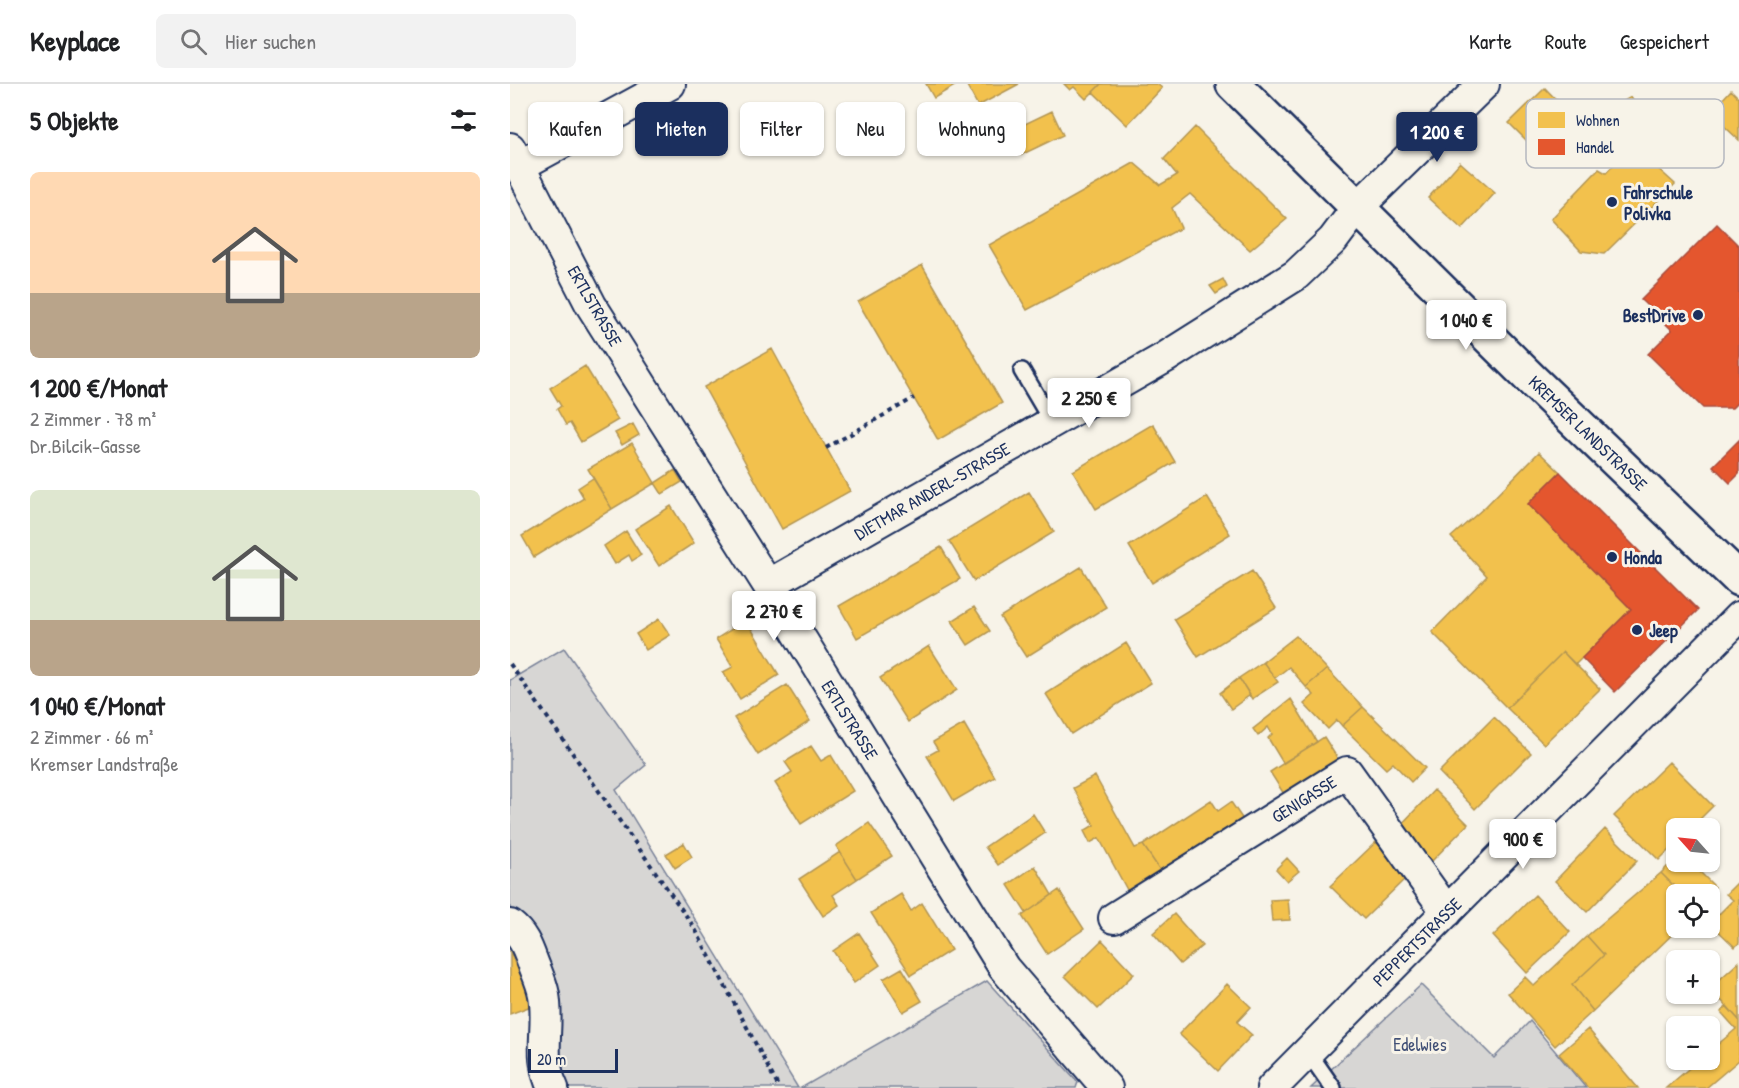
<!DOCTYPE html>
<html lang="de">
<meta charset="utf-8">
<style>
:root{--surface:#fff;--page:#f2f2f2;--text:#202124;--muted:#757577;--line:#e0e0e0;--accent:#1b2f5e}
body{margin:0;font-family:"Patrick Hand",sans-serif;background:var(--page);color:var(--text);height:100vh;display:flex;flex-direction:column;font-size:22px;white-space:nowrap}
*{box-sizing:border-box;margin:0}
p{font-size:20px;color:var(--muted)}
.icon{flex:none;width:33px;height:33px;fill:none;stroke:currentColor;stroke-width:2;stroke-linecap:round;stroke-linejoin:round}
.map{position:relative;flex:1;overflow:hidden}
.details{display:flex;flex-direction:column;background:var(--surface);width:510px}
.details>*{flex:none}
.top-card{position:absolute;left:18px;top:18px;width:570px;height:54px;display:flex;gap:12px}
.needle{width:39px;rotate:297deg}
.fabs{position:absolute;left:1156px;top:734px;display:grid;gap:12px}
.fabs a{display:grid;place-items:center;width:54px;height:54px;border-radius:9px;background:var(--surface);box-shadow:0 2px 4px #0004;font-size:30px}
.scale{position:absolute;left:18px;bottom:15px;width:90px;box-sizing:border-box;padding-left:6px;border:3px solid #1b2f5e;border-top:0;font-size:16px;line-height:21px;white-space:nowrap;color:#1b2f5e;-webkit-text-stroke:4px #f7f3e8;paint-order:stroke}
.price{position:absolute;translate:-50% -51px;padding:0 14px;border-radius:6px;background:#fff;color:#222;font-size:20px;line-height:39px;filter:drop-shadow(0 2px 3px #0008)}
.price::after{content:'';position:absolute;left:50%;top:36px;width:18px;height:14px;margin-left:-9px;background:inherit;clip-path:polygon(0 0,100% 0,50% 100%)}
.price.on{background:var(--accent);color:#fff}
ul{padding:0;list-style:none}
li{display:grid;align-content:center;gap:12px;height:318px;padding:0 30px}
li span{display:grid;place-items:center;height:186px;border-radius:9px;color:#555}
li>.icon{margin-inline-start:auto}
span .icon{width:108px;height:108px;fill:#fffc;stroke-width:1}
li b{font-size:26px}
h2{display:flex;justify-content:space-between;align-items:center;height:72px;padding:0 30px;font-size:26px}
.chip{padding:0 21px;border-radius:9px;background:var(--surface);box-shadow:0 2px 4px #0004;font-size:21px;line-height:54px}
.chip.on{background:var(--accent);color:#fff}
header{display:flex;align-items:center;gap:36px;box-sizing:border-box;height:84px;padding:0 30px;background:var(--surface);border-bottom:2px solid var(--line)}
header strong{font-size:28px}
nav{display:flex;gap:33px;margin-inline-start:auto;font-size:21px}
.search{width:420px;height:54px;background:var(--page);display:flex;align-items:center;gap:15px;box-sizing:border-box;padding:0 21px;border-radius:9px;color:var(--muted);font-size:22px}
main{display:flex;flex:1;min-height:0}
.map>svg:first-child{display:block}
.green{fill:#d7d6d4;stroke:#798299;stroke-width:1.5}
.homes{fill:#f2c14e;stroke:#b29553;stroke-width:1.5}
.shops{fill:#e4572e;stroke:#a84b3c;stroke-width:1.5}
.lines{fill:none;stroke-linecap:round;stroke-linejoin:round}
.lane-casing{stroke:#1b2f5e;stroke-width:20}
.street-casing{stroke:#1b2f5e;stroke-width:34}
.secondary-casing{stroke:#1b2f5e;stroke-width:38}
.path{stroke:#1b2f5e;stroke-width:4;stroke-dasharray:4.5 4.5;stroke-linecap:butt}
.lane{stroke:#f7f3e8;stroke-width:15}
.street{stroke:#f7f3e8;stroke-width:30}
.secondary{stroke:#f7f3e8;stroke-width:33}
.poi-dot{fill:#1b2f5e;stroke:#f7f3e8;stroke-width:2}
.labels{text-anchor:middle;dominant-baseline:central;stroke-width:6;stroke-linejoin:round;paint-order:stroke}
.poi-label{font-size:18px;font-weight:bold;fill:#1b2f5e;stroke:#f7f3e8;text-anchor:start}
.street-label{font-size:18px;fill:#1b2f5e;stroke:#f7f3e8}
.park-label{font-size:18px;fill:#415076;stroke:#f7f3e8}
.key{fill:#f7f3e8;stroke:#b5b8bf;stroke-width:1.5}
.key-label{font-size:16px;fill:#1b2f5e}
</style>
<header>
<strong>Keyplace</strong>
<div class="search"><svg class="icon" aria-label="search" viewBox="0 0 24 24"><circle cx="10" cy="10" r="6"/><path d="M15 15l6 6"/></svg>Hier suchen</div>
<nav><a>Karte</a><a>Route</a><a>Gespeichert</a></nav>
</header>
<main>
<section class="details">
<h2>5 Objekte<svg class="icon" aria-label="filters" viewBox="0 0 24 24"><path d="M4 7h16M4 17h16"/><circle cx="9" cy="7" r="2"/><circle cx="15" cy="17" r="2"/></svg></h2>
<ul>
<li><span style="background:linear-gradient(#ffd9b3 65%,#b9a48a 0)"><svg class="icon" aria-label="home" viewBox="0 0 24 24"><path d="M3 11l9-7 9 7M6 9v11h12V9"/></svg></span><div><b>1 200 €/Monat</b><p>2 Zimmer · 78 m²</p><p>Dr.Bilcik-Gasse</p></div></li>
<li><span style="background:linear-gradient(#dfe7d0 70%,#b9a48a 0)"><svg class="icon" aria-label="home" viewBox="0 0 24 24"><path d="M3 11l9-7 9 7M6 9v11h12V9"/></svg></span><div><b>1 040 €/Monat</b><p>2 Zimmer · 66 m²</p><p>Kremser Landstraße</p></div></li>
</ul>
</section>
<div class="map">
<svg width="1229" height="1004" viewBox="0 0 1229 1004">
<rect width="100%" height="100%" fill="#f7f3e8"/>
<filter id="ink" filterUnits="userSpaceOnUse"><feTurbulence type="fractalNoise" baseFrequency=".0167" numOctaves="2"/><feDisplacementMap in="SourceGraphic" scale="12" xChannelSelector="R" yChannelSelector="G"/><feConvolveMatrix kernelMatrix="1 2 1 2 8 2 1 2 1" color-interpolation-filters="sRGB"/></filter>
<g filter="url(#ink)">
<!-- green -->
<path class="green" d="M 54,564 L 136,681 L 106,706 L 288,1004 L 55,1004 L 23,850 L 0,824 L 0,596 Z
M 477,897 L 568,998 L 566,1004 L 291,1004 Z
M 911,901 L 984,974 L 1020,937 L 1076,1004 L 801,1004 Z"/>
<!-- homes -->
<path class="homes" d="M 416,0 L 448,0 L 424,14 Z
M 456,0 L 509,0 L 468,22 Z
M 554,0 L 591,0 L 576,15 L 564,3 L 560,6 Z
M 591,0 L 647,0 L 652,4 L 617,41 L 583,8 Z
M 1035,4 L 1067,37 L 1032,72 L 999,39 Z
M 1221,6 L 1229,14 L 1229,56 L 1200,29 Z
M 1121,13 L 1131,31 L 1103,47 L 1093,29 Z
M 542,27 L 553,51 L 511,71 L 500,47 Z
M 685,43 L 777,135 L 740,166 L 680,110 L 662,124 L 671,144 L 517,226 L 479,161 L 624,79 L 650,101 L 667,91 L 654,75 Z
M 1122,61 L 1165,100 L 1094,170 L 1071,167 L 1041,135 L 1089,85 L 1096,89 Z
M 950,78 L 985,109 L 952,145 L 918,114 Z
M 412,181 L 492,319 L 428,356 L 348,218 Z
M 713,195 L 717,203 L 706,210 L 700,202 Z
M 262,265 L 340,407 L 272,445 L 194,303 Z
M 75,282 L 108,336 L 71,358 L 60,339 L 56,341 L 47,325 L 51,322 L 40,304 Z
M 123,340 L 129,351 L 112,361 L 105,349 Z
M 643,340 L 665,378 L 586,425 L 563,387 Z
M 122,359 L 145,399 L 102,425 L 78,385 Z
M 1029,368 L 1050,388 L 1018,420 L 1121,525 L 1065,581 L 1053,568 L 997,624 L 922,548 L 977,492 L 941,453 L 976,422 Z
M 165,386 L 172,398 L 152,410 L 145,399 Z
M 83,394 L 102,425 L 24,473 L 12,452 L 74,414 L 68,404 Z
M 519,408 L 544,448 L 464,497 L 439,457 Z
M 697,413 L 720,450 L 642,499 L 619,462 Z
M 161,422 L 184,459 L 149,482 L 125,445 Z
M 116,447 L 131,471 L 122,477 L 119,471 L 105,480 L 94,462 Z
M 431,463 L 450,495 L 347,554 L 329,522 Z
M 571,483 L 596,523 L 516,573 L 490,533 Z
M 742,487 L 766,524 L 688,573 L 664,535 Z
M 464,523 L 480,547 L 458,561 L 442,537 Z
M 149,535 L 160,551 L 136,566 L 126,550 Z
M 236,536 L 269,591 L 230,615 L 213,588 L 223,583 L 206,555 Z
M 786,552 L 817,585 L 796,603 L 779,583 L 765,594 L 753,578 Z
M 616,559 L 641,599 L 561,650 L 536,610 Z
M 419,562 L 447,606 L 398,638 L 370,594 Z
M 1053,568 L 1090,605 L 1034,660 L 997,624 Z
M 753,578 L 768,598 L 742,615 L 729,594 Z
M 817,585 L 853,623 L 832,642 L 827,636 L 818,645 L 794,620 L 804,611 L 796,603 Z
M 729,594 L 740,611 L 721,625 L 710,609 Z
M 277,601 L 300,637 L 248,671 L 224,634 Z
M 781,615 L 807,658 L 773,679 L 758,654 L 762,650 L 758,643 L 748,652 L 743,645 Z
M 853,623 L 915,684 L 901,698 L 883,679 L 876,685 L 832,642 Z
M 984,633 L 1021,669 L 965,725 L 929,688 Z
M 454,640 L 485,693 L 444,717 L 417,672 L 428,666 L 423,658 Z
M 814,653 L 831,680 L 777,715 L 760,688 Z
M 301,662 L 311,677 L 321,671 L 343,707 L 291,740 L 265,699 L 282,688 L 275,678 Z
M 1159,678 L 1203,722 L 1181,744 L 1167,744 L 1167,758 L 1149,776 L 1104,732 Z
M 585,692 L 625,764 L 633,761 L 656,795 L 622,815 L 589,754 L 580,759 L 574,747 L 584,741 L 563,704 Z
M 924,706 L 958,740 L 922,777 L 888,744 Z
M 701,716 L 708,727 L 721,718 L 734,737 L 656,795 L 633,761 Z
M 523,730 L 535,749 L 488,781 L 475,763 Z
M 359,739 L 382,772 L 347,795 L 326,762 Z
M 1095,745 L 1127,777 L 1077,828 L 1045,797 Z
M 866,758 L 899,791 L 854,835 L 820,802 Z
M 174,759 L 182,773 L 165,784 L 156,770 Z
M 330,768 L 347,795 L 323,811 L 329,821 L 313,832 L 289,795 Z
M 1167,773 L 1167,777 L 1179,777 L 1205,803 L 1198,810 L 1172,810 L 1151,789 Z
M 777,774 L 789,787 L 777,797 L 766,785 Z
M 525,782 L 542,811 L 516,829 L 498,801 Z
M 1151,789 L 1172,810 L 1167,810 L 1167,843 L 1170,843 L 1083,927 L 1062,901 L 1094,871 L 1077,852 Z
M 1229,797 L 1229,859 L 1225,863 L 1200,839 L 1223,816 L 1216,810 Z
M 549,806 L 574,845 L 537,870 L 512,832 Z
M 391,810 L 401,827 L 412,819 L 441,866 L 401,891 L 361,829 Z
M 1025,811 L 1060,848 L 1017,889 L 983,852 Z
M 778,815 L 780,836 L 762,837 L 760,816 Z
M 664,830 L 692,862 L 670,880 L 643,849 Z
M 349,849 L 370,881 L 344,899 L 323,867 Z
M 1077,852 L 1094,871 L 1062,901 L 1083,927 L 1045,962 L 998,909 L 1015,893 L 1024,902 Z
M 592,856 L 624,890 L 588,925 L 555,892 Z
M 0,867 L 5,880 L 8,879 L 24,921 L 0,930 Z
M 1229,878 L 1229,936 L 1200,904 Z
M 392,884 L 412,917 L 393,928 L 373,895 Z
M 717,900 L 741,923 L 727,938 L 742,951 L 708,987 L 669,950 Z
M 1217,922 L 1229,936 L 1229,976 L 1196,1004 L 1156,1004 L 1190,975 L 1200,975 L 1200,967 L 1226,945 L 1211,928 Z
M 1078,945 L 1128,1004 L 1078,1004 L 1049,970 Z"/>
<!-- shops -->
<path class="shops" d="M 1207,140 L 1229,162 L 1229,317 L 1222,324 L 1193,324 L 1138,270 L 1162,246 L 1131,216 Z
M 1229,356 L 1229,390 L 1220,399 L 1203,382 Z
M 1050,388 L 1188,526 L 1105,608 L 1072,574 L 1121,525 L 1018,420 Z"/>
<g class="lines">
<!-- lane casing -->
<g class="lane-casing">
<path id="lane" d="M 512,287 L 542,338
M 798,968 L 823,1004"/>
</g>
<!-- street casing -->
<g class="street-casing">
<path id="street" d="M 0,64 L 81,221 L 258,501 L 494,884 L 597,1004
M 11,81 L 160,0
M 258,501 L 656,273 L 786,191 L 823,156 L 847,124 L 974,0
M 604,834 L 837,688 L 937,828
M 0,841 C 12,850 17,862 22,876 C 26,887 32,899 34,911 C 40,943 27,972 43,1004
M 762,1004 L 1229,533"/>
</g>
<!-- secondary casing -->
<g class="secondary-casing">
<path id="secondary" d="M 723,0 L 1022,296 L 1229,495"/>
</g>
<!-- path -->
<path class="path" d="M 316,364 L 404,314
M 0,580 L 184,843 L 269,1004"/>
<!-- lane -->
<use href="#lane" class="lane"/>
<!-- street -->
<use href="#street" class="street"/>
<!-- secondary -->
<use href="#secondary" class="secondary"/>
</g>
</g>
<!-- markers -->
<g class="poi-dot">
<circle cx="1102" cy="118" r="6"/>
<circle cx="1188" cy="231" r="6"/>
<circle cx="1102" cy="473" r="6"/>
<circle cx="1127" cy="546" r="6"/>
</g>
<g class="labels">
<!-- poi labels -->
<g class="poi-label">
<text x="1114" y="108">Fahrschule<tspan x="1114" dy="21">Polivka</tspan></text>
<text x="1176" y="231" text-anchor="end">BestDrive</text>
<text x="1114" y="473">Honda</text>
<text x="1139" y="546">Jeep</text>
</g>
<!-- street labels -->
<g class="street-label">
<text transform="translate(85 222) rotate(60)">ERTLSTRASSE</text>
<text transform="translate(1078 349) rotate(44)">KREMSER LANDSTRASSE</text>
<text transform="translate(422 407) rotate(-30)">DIETMAR ANDERL-STRASSE</text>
<text transform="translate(340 636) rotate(58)">ERTLSTRASSE</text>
<text transform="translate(794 715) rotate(-32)">GENIGASSE</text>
<text transform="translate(907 858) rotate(-45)">PEPPERTSTRASSE</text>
</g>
<!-- park labels -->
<g class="park-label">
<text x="910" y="960">Edelwies</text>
</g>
</g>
<!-- legend -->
<rect x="1016" y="15" width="198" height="69" rx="9" class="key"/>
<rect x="1028" y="28" width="27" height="16" fill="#f2c14e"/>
<rect x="1028" y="55" width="27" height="16" fill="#e4572e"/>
<g class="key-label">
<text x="1066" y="42">Wohnen</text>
<text x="1066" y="69">Handel</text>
</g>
</svg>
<div class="fabs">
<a><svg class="needle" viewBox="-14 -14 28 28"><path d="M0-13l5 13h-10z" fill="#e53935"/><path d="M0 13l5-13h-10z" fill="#757577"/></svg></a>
<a><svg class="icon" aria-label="locate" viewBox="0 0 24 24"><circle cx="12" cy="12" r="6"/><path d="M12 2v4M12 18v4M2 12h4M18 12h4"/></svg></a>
<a>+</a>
<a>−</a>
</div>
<div class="scale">20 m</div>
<b class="price on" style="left:927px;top:79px">1 200 €</b>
<b class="price" style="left:956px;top:267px">1 040 €</b>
<b class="price" style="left:579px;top:345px">2 250 €</b>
<b class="price" style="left:264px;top:558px">2 270 €</b>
<b class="price" style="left:1013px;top:786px">900 €</b>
<div class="top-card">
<a class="chip">Kaufen</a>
<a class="chip on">Mieten</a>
<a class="chip">Filter</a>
<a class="chip">Neu</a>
<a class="chip">Wohnung</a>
</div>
</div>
</main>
